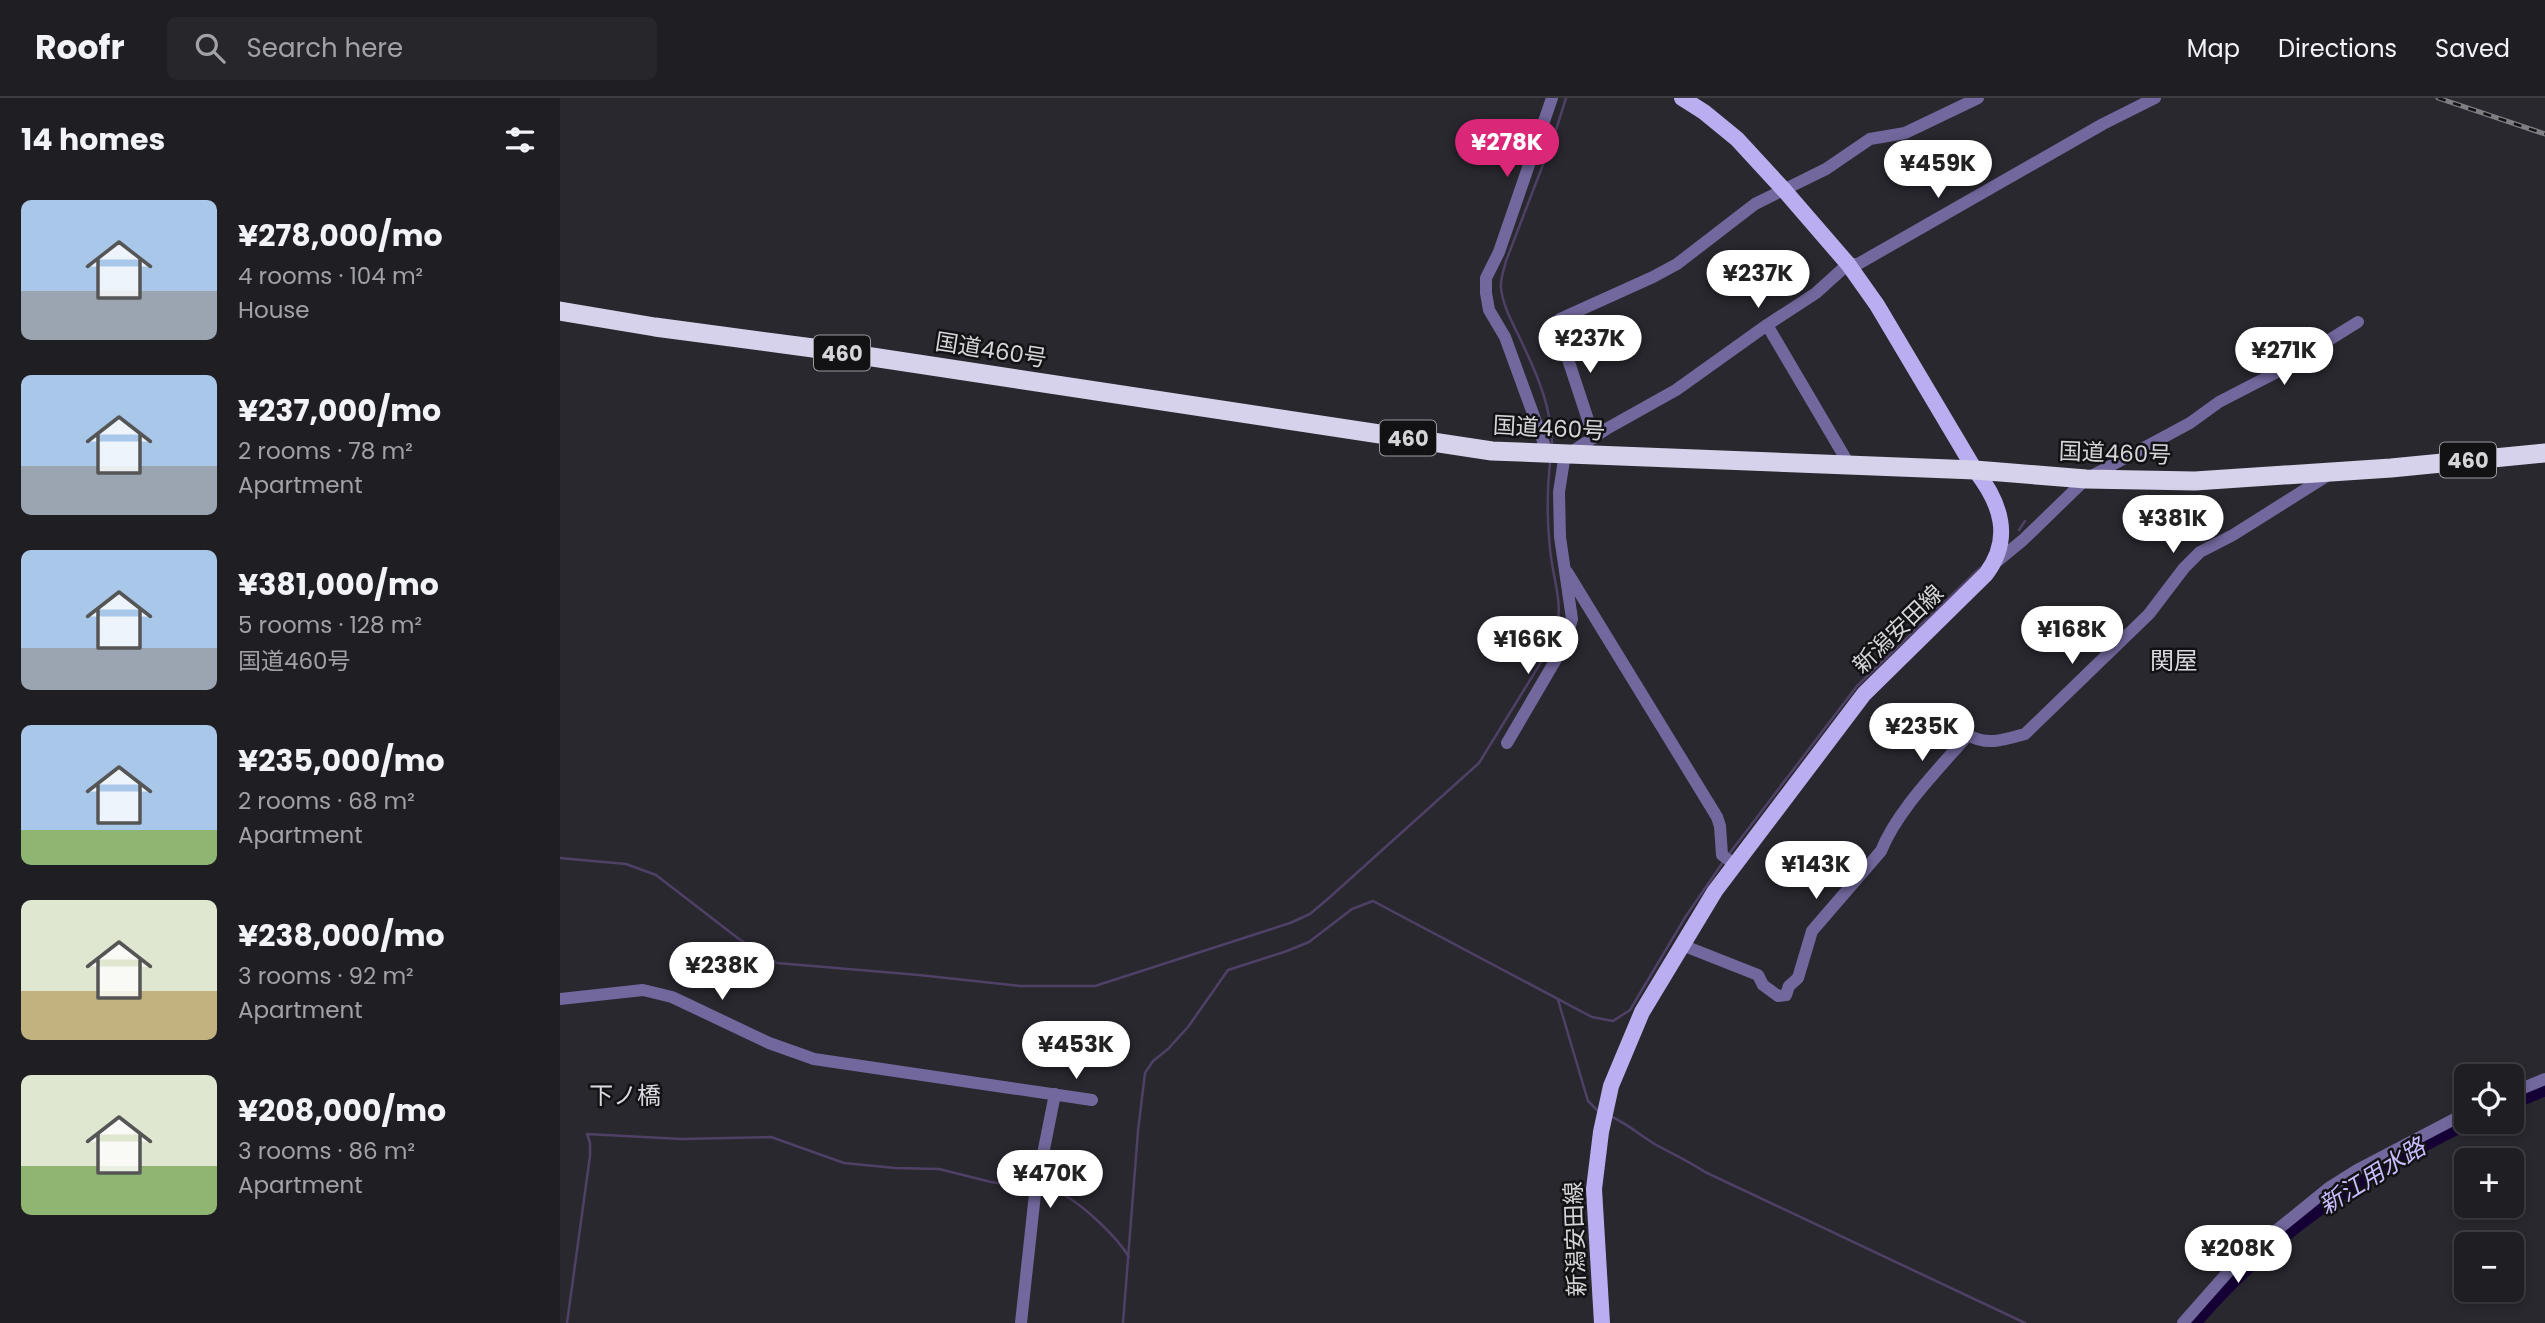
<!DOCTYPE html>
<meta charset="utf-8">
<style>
:root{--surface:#1f1e23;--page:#27272b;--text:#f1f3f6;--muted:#a1a2a6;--line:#3c3c41;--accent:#db2777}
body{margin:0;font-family:Poppins,"Noto Sans JP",sans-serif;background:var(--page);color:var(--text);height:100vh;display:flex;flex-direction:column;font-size:26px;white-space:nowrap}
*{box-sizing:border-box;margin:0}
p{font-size:23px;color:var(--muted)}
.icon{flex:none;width:38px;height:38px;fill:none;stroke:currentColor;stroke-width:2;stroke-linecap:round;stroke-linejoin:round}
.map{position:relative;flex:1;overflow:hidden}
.sheet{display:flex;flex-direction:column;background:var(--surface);width:560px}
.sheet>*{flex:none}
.tools{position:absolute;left:1894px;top:966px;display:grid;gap:14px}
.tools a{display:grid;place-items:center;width:70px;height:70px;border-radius:10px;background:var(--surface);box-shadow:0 4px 10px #0003,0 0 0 2px var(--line);font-size:35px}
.price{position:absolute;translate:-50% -60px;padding:0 16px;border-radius:24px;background:#fff;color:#222;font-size:23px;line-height:46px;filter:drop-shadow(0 2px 4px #0008)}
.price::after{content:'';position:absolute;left:50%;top:42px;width:21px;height:16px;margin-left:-10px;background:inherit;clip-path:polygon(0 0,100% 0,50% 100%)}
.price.current{background:var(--accent);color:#fff}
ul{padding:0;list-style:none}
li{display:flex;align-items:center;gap:21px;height:175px;padding:0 21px}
li span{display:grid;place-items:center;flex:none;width:196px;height:140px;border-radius:10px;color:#555}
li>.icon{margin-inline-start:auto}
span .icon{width:84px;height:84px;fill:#fffc;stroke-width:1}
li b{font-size:30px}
h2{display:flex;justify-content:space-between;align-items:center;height:84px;padding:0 21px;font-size:30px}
header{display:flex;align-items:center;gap:42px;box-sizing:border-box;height:98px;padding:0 35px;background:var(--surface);border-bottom:2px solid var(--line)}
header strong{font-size:33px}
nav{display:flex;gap:38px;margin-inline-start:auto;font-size:24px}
.search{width:490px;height:63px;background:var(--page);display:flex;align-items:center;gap:18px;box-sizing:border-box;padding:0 24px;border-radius:10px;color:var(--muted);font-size:26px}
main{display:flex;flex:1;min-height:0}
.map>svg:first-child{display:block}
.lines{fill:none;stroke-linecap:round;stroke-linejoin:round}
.stream{stroke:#4f4066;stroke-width:2.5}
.river{stroke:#150035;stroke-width:16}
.minor{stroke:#73689d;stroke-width:12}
.major{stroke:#bbaef0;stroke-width:16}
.highway{stroke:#d6d2ec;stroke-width:19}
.rail-casing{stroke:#7e7e83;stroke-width:5}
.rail{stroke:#121114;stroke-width:2.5;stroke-dasharray:8;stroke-linecap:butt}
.labels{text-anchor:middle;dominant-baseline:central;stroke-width:5;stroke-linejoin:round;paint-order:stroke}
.shield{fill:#121114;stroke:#9a9a9e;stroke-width:2}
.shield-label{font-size:21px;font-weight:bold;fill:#d5d5d9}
.street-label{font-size:23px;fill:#d5d5d9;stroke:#121114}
.neighbourhood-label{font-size:24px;fill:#dad8e1;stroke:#121114}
.water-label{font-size:24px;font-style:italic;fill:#cabdff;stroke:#121114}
</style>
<header>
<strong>Roofr</strong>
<div class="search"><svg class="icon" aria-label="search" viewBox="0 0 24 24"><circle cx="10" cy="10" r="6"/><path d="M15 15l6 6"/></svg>Search here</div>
<nav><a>Map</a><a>Directions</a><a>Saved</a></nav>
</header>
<main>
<section class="sheet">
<h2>14 homes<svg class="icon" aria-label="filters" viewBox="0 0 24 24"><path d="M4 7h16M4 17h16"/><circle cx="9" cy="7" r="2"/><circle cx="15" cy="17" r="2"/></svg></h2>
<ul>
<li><span style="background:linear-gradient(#a9c7e8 65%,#9aa5b1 0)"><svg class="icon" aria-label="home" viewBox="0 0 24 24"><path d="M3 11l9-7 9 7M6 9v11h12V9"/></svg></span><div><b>¥278,000/mo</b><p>4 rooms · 104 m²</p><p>House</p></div></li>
<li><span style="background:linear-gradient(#a9c7e8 65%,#9aa5b1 0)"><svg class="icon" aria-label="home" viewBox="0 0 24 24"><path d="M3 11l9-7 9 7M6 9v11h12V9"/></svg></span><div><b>¥237,000/mo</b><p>2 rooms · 78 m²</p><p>Apartment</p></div></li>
<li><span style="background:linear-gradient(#a9c7e8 70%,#9aa5b1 0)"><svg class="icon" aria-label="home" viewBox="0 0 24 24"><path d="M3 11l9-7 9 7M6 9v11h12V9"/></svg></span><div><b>¥381,000/mo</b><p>5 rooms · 128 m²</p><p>国道460号</p></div></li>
<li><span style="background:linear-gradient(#a9c7e8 75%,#8fb573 0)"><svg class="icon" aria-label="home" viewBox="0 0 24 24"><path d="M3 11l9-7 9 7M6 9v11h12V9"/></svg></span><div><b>¥235,000/mo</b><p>2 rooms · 68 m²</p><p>Apartment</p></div></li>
<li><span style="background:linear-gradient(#dfe7d0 65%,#c2b280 0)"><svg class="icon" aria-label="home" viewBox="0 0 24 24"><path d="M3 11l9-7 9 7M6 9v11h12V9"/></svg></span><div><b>¥238,000/mo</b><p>3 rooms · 92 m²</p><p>Apartment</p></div></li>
<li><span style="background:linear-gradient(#dfe7d0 65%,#8fb573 0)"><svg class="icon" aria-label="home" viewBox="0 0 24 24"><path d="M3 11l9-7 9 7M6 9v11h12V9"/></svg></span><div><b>¥208,000/mo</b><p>3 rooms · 86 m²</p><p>Apartment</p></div></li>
</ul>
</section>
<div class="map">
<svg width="1985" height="1225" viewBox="0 0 1985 1225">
<rect width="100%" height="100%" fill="#29282f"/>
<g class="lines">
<!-- stream -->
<path class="stream" d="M 992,347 C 992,312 978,278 963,247 C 955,229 943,210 941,190 C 940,181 944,172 946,163 L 994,38 L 1006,0
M 1459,432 L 1465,423
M 1169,756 L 1297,588 L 1420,470
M 0,760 L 66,766 L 96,777 L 179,841 L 217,865 L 359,877 L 460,888 L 535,888 L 730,825 L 750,816 L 770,799 L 919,665 L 991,548 C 1007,507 994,491 990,451 C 987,423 987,392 990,364
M 998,902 L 1028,1003 L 1037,1012
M 1052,1019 C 1070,1027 1083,1040 1100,1049 C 1115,1057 1130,1064 1145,1074 L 1465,1225
M 479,1091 C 488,1093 499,1094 506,1098 C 526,1110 557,1139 569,1159
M 7,1225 L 30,1058 L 30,1045 L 27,1036 L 121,1041 L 211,1039 L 284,1065 L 335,1070 L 379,1071 L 431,1084 L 473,1090
M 563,1225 L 578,1033 L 585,975 L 593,963 L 608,951 L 628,929 L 668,872 L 727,853 L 749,844 L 792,811 L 813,803 L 1032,919 L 1053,923 L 1070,912 L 1126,818 L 1163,764"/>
<!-- river -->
<path class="river" d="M 1951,1004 L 1985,990
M 1633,1225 C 1709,1135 1800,1076 1906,1024"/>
<!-- minor -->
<path class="minor" d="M 1207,227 L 1290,368
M 1034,340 L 996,225 L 1000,221 L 1093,179 L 1117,166 L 1195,106 L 1266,71 L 1310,41 L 1345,35 L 1418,0
M 987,354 L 945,239 L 929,212 L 926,195 L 926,180 L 939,154 L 992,0
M 1435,465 L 1463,442 L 1526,381 L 1630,325 L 1659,304 L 1719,273 L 1798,224
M 1007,474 L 1157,719 L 1160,728 L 1162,757 L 1174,766
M 947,645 L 1005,546 L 1012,521 L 1000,439 L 999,394 L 1004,362 L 1010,355 L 1048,330 L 1116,292 L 1207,227 L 1256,195 L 1288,166 L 1298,166 L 1543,26 L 1595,0
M 1122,847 L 1198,877 L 1203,887 L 1218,898 L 1226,897 L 1229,888 L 1238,880 L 1252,833 L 1321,753 C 1338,711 1379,671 1408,637 C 1427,648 1444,642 1465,636 L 1589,516 L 1624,470 L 1640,454 L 1673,437 L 1770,376
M 0,901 L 83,892 L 112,899 L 209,945 L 254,961 L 532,1002
M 1951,995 L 1985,981
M 461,1225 L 475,1096 L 495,996
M 1623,1225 L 1675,1166 L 1770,1089 L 1797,1072 L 1906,1015"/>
<!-- major -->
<path class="major" d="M 1042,1225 L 1034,1091 L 1041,1034 L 1051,988 L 1082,914 L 1155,793 L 1304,596 L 1426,476 C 1453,440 1441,405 1415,372 L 1317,207 L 1288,166 L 1224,92 L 1177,41 L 1144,14 L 1122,0"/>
<!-- highway -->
<path class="highway" d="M 0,213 L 95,229 L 253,250 L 932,353 L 1415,372 L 1526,381 L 1635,383 L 1831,370 L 1985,355"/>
<!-- rail casing -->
<g class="rail-casing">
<path id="rail" d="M 1878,0 L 1985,36"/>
</g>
<!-- rail -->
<use href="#rail" class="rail"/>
</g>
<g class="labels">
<!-- shield labels -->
<g class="shield">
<rect x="254" y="237.5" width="56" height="35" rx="5"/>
<rect x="820" y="322.5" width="56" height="35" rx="5"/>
<rect x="1880" y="344.5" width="56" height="35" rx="5"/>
</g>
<g class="shield-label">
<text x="282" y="255">460</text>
<text x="848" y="340">460</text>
<text x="1908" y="362">460</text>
</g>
<!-- street labels -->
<g class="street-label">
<text transform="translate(431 252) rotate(9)">国道460号</text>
<text transform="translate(989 330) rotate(3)">国道460号</text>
<text transform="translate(1555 355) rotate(2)">国道460号</text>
<text transform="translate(1338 531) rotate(-44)">新潟安田線</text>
<text transform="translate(1015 1141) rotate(-92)">新潟安田線</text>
</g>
<!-- neighbourhood labels -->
<g class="neighbourhood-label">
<text x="1614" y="562">関屋</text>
<text x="65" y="997">下ノ橋</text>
</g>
<!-- water labels -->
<g class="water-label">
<text transform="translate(1812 1078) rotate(-32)">新江用水路</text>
</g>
</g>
</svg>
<div class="tools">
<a><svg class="icon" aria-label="locate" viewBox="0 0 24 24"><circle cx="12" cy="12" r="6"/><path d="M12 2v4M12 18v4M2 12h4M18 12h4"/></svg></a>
<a>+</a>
<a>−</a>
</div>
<b class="price current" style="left:947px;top:81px">¥278K</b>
<b class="price" style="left:1378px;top:102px">¥459K</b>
<b class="price" style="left:1198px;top:212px">¥237K</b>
<b class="price" style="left:1030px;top:277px">¥237K</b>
<b class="price" style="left:1724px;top:289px">¥271K</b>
<b class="price" style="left:1613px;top:457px">¥381K</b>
<b class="price" style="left:1512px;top:568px">¥168K</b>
<b class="price" style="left:968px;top:578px">¥166K</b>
<b class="price" style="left:1362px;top:665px">¥235K</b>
<b class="price" style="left:1256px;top:803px">¥143K</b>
<b class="price" style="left:162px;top:904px">¥238K</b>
<b class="price" style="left:516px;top:983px">¥453K</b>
<b class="price" style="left:490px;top:1112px">¥470K</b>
<b class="price" style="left:1678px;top:1187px">¥208K</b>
</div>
</main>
